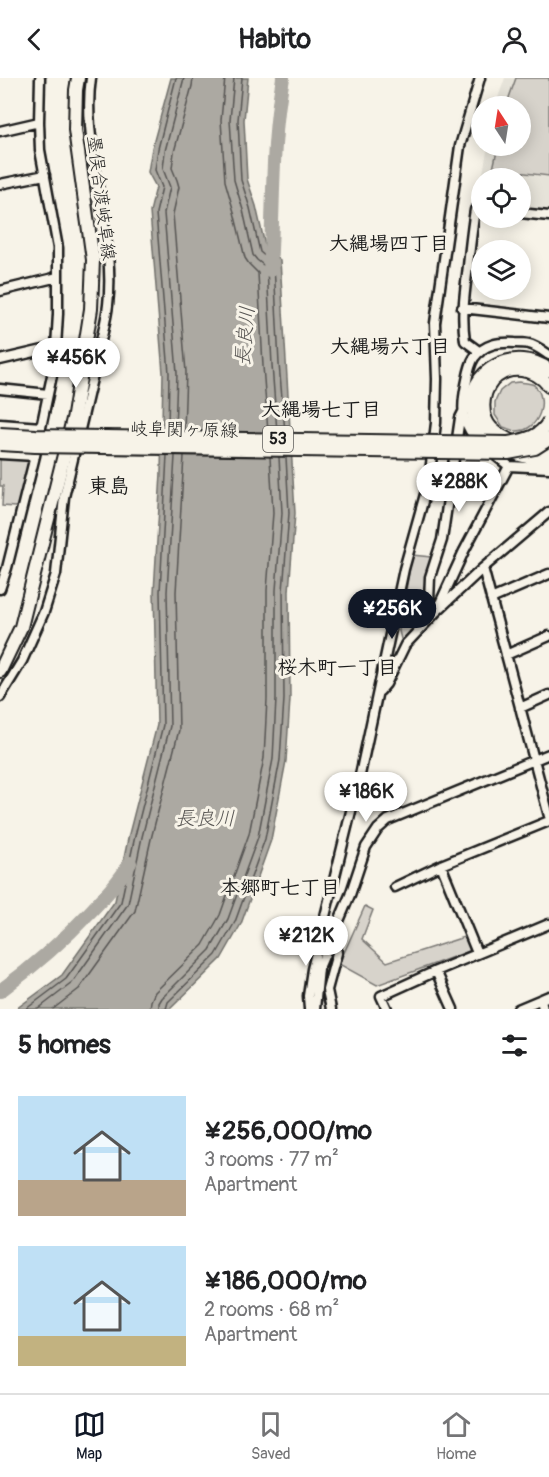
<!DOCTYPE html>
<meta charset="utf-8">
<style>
:root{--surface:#fff;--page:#f2f2f2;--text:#202124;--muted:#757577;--line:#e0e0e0;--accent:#111827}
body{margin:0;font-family:Pangolin,"Klee One",sans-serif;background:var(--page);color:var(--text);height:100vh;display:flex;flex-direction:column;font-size:22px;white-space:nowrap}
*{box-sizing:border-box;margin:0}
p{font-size:20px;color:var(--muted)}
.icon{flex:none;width:33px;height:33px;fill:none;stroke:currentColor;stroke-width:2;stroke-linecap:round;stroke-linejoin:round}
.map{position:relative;height:931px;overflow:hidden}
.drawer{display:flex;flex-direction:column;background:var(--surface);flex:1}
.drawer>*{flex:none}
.needle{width:39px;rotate:348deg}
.buttons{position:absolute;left:471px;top:18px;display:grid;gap:12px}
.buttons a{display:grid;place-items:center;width:60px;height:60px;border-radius:50%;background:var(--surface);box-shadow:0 3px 15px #0003;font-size:30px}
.price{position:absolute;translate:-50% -51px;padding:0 14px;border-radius:21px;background:#fff;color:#222;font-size:20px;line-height:39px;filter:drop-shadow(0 2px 3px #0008)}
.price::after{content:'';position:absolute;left:50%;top:36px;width:18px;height:14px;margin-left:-9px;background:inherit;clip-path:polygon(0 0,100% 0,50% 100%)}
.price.active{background:var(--accent);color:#fff}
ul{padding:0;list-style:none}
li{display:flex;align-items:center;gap:18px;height:150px;padding:0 18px}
li span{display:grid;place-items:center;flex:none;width:168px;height:120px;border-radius:0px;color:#555}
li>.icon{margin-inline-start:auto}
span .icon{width:72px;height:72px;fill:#fffc;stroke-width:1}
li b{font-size:26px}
h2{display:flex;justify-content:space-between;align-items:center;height:72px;padding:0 18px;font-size:26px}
header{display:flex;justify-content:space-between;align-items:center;height:78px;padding:0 18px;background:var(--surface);font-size:27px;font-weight:700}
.tabs{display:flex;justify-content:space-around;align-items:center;height:84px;border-top:2px solid var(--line);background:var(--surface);font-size:16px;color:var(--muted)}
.tabs a{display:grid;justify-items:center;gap:3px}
.tabs .active{color:var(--accent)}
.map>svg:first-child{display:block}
.built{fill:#e6e3d9}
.green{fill:#d7d3cb;stroke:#7a7874;stroke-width:1.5}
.water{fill:#aca9a2;stroke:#72716c;stroke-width:1.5}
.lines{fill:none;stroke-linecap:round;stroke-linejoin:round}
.shore{stroke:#565452;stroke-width:1.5}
.river{stroke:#aca9a2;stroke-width:14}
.street-casing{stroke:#1c1c1c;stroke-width:13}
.secondary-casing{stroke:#1c1c1c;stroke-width:16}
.primary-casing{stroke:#1c1c1c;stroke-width:16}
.street{stroke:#f7f3e8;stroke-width:8}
.secondary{stroke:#f7f3e8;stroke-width:12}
.primary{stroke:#f7f3e8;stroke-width:12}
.primary-bridge-casing{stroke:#1c1c1c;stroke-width:16;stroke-linecap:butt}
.primary-bridge{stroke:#f7f3e8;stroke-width:12}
.labels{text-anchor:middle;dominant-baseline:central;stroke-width:6;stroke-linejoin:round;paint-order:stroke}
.shield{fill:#f7f3e8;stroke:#5e5c59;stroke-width:1.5}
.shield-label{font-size:16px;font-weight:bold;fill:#1c1c1c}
.street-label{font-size:18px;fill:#1c1c1c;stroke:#f7f3e8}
.neighbourhood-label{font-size:20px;font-weight:bold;fill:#1c1c1c;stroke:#f7f3e8}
.water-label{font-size:20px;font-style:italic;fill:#565452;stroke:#f7f3e8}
.quarter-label{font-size:21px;font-weight:bold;fill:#1c1c1c;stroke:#f7f3e8}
</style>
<header><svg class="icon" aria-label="back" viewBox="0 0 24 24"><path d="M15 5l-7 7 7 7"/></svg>Habito<svg class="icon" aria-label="person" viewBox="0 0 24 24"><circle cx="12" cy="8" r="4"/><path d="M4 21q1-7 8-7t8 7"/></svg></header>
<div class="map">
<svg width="549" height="931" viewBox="0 0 549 931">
<rect width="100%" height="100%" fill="#f7f3e8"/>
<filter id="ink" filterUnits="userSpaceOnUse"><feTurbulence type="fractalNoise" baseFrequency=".0167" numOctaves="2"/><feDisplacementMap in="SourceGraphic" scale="12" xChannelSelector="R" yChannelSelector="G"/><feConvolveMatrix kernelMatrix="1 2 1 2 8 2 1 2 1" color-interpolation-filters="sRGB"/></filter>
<g filter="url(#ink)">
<!-- built -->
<path class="built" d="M 505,0 L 549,0 L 549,137 L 521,133 L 520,100 L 482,100 L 488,68 L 520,68 L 520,28 L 495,28 Z"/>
<!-- green -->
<path class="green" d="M 516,0 L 549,0 L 549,98 L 493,91 L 498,68 L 520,68 L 520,28 L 506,28 Z
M 520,304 C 524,305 530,305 534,307 C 549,320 540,353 517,353 C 513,353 507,350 503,349 L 495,337 L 495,324 L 500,313 L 510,305 Z
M 0,381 L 26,382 L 29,385 L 19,427 L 15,429 L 2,428 L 3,408 L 0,408 Z
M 412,477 L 431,479 L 427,515 L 415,546 L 402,565 L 399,553 Z
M 365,828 L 373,832 L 362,861 L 387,884 L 464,859 L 472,872 L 377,907 L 339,886 Z"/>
<!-- water -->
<path class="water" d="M 171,0 L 248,0 L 244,42 L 247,101 L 256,128 L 266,172 L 280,182 L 295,435 L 289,513 L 290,621 L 286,683 L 271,762 L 241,846 L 221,881 L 170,931 L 16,931 L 62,897 L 115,823 L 129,756 L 157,647 L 154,514 L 161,395 L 163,295 L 150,134 L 156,109 L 148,94 L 152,70 Z"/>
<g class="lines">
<!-- shore -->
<path class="shore" d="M 225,0 L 221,42 L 225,103 L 234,134 L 245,180 L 249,186 L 258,195 L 263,288 L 268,354
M 234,0 L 230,42 L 234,102 L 243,132 L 253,177 L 257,182 L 267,190 L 272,287 L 277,354
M 242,0 L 238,42 L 241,102 L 250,130 L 260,174 L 274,186 L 279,286 L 285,354
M 168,352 L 169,295 L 156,135 L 162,109 L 155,92 L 158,71 L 176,0
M 175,353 L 177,295 L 164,135 L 170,109 L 163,91 L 165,73 L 184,0
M 184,353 L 186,294 L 173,136 L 179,109 L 177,102 L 172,90 L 174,74 L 192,8 L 193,0
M 26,931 L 66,901 L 121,824 L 135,758 L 163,647 L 160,514 L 167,377
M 38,931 L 72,905 L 128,826 L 142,759 L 170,648 L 167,514 L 175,378
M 53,931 L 79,911 L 135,833 L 151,761 L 179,652 L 176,514 L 184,378
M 150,931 L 151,923 L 155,914 L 203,867 L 220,837 L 249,756 L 264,680 L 267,621 L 267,512 L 273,435 L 270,379
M 159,931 L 159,925 L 162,920 L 210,872 L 228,841 L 258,759 L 273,681 L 276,621 L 276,512 L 282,435 L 279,379
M 166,931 L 168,924 L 216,877 L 235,844 L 265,761 L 280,682 L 284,621 L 283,513 L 289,435 L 286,379"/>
<!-- river -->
<path class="river" d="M 270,192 C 274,128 271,64 283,0
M 0,913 C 33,889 64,862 92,832 C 106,817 120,802 130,785"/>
<!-- street casing -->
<g class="street-casing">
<path id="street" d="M 0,53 L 39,44
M 0,106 L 45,97
M 520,135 L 549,138
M 0,213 L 58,199
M 462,230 L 549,240
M 480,274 L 465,263 C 461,237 465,213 468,188 C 470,169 472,150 475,132 L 482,131
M 0,282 L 56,269
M 0,311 L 48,316
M 0,346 L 41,349
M 481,365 C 461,348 461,331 466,307 C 468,298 469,288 474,280 C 484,266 498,264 515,265 C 519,265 524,265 529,266 C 535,267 543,273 549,277
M 0,376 L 35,378
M 509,388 L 549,390
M 483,490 L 549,738
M 0,511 L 7,490 L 35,378 L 54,288 L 56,269 L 58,236 L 58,170 L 40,72 L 39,44 L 40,0
M 491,521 L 549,496
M 436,534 L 464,473 L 509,388 L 491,374
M 436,534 L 429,523 L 430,499 L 442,462 L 460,340 L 463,334
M 506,577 L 549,558
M 380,613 L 386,606 L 405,567 L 436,534 L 483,490 L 549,434
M 0,619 L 22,583 L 44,534 L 56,496 L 64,419 L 103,254 C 105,245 107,236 108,227 C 113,185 103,142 97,102 C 92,68 86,34 91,0
M 520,630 L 549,617
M 441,787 L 477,875
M 395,809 L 441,787 L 549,743
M 436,893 L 453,931
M 541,921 L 543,931
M 309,931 L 308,918 L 312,891 L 360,697 L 404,491 L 429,402 L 436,345 L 437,301 L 435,245 L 460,68 L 480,0
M 315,931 L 319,890 L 350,817 L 366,769 L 378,751 L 388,742 L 549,676
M 331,931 L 327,912 L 337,875 L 334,855
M 387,931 L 381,918 L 436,893 L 549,846
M 518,931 L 549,918"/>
</g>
<!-- secondary casing -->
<g class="secondary-casing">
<path id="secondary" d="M 0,593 L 21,549 L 74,337 L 91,231 L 93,182 L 75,52 L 76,12 L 78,0"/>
</g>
<!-- primary casing -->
<g class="primary-casing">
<path id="primary" d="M 549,292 C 517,267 465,291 473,334 C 474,341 476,349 481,355 C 496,374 527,379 549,384
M 549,308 C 536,290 508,285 492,303 C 481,316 480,339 492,351 C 507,365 530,369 549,373"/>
</g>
<!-- street -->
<use href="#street" class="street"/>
<!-- secondary -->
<use href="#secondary" class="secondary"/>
<!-- primary -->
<use href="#primary" class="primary"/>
<!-- primary-bridge casing -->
<g class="primary-bridge-casing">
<path id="primary-bridge" d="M 0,356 L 36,358 L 508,365 C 525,362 540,360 549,343
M 0,366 L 35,368 L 508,375 L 535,370 L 549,361"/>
</g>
<!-- primary-bridge -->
<use href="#primary-bridge" class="primary-bridge"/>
</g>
</g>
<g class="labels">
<!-- shield labels -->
<rect class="shield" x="263" y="348" width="30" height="26" rx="4.5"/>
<g class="shield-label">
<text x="278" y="361">53</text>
</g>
<!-- street labels -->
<g class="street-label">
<text transform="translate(101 120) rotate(83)">墨俣合渡岐阜線</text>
<text transform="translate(184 352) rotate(1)">岐阜関ヶ原線</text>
</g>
<!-- neighbourhood labels -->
<g class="neighbourhood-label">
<text x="389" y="165">大縄場四丁目</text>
<text x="390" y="268">大縄場六丁目</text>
<text x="321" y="331">大縄場七丁目</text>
<text x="337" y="589">桜木町一丁目</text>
<text x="280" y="809">本郷町七丁目</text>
</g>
<!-- water labels -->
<g class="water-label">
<text transform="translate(245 258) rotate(-85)">長良川</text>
<text x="205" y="740">長良川</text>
</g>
<!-- quarter labels -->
<g class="quarter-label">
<text x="109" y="408">東島</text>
</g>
</g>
</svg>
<div class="buttons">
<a><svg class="needle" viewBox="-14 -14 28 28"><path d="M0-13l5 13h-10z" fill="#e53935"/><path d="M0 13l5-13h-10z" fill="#757577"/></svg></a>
<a><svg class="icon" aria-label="locate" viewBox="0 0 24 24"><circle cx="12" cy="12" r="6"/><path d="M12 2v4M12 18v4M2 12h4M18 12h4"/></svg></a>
<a><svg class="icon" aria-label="layers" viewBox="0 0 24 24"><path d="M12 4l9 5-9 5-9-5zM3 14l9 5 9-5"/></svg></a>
</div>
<b class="price" style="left:76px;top:311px">¥456K</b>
<b class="price" style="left:459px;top:435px">¥288K</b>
<b class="price active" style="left:392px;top:562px">¥256K</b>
<b class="price" style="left:366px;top:745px">¥186K</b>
<b class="price" style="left:306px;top:889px">¥212K</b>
</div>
<section class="drawer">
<h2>5 homes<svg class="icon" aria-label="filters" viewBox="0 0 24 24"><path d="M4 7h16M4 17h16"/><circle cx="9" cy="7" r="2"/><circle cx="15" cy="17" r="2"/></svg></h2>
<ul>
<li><span style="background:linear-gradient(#bfe0f5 70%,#b9a48a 0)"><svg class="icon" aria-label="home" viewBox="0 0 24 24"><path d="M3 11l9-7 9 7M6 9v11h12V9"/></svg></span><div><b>¥256,000/mo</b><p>3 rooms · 77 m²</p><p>Apartment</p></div></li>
<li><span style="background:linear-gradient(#bfe0f5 75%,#c2b280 0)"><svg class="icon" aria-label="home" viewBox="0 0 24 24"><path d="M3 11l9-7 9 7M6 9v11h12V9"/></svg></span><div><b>¥186,000/mo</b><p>2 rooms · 68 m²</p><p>Apartment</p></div></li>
</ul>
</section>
<nav class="tabs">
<a class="active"><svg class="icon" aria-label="map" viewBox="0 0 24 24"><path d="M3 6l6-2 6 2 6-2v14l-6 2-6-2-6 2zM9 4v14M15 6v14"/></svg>Map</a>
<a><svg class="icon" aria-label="saved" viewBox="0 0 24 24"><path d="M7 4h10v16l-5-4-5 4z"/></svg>Saved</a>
<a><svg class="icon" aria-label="home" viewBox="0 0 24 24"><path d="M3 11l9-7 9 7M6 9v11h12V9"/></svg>Home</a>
</nav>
